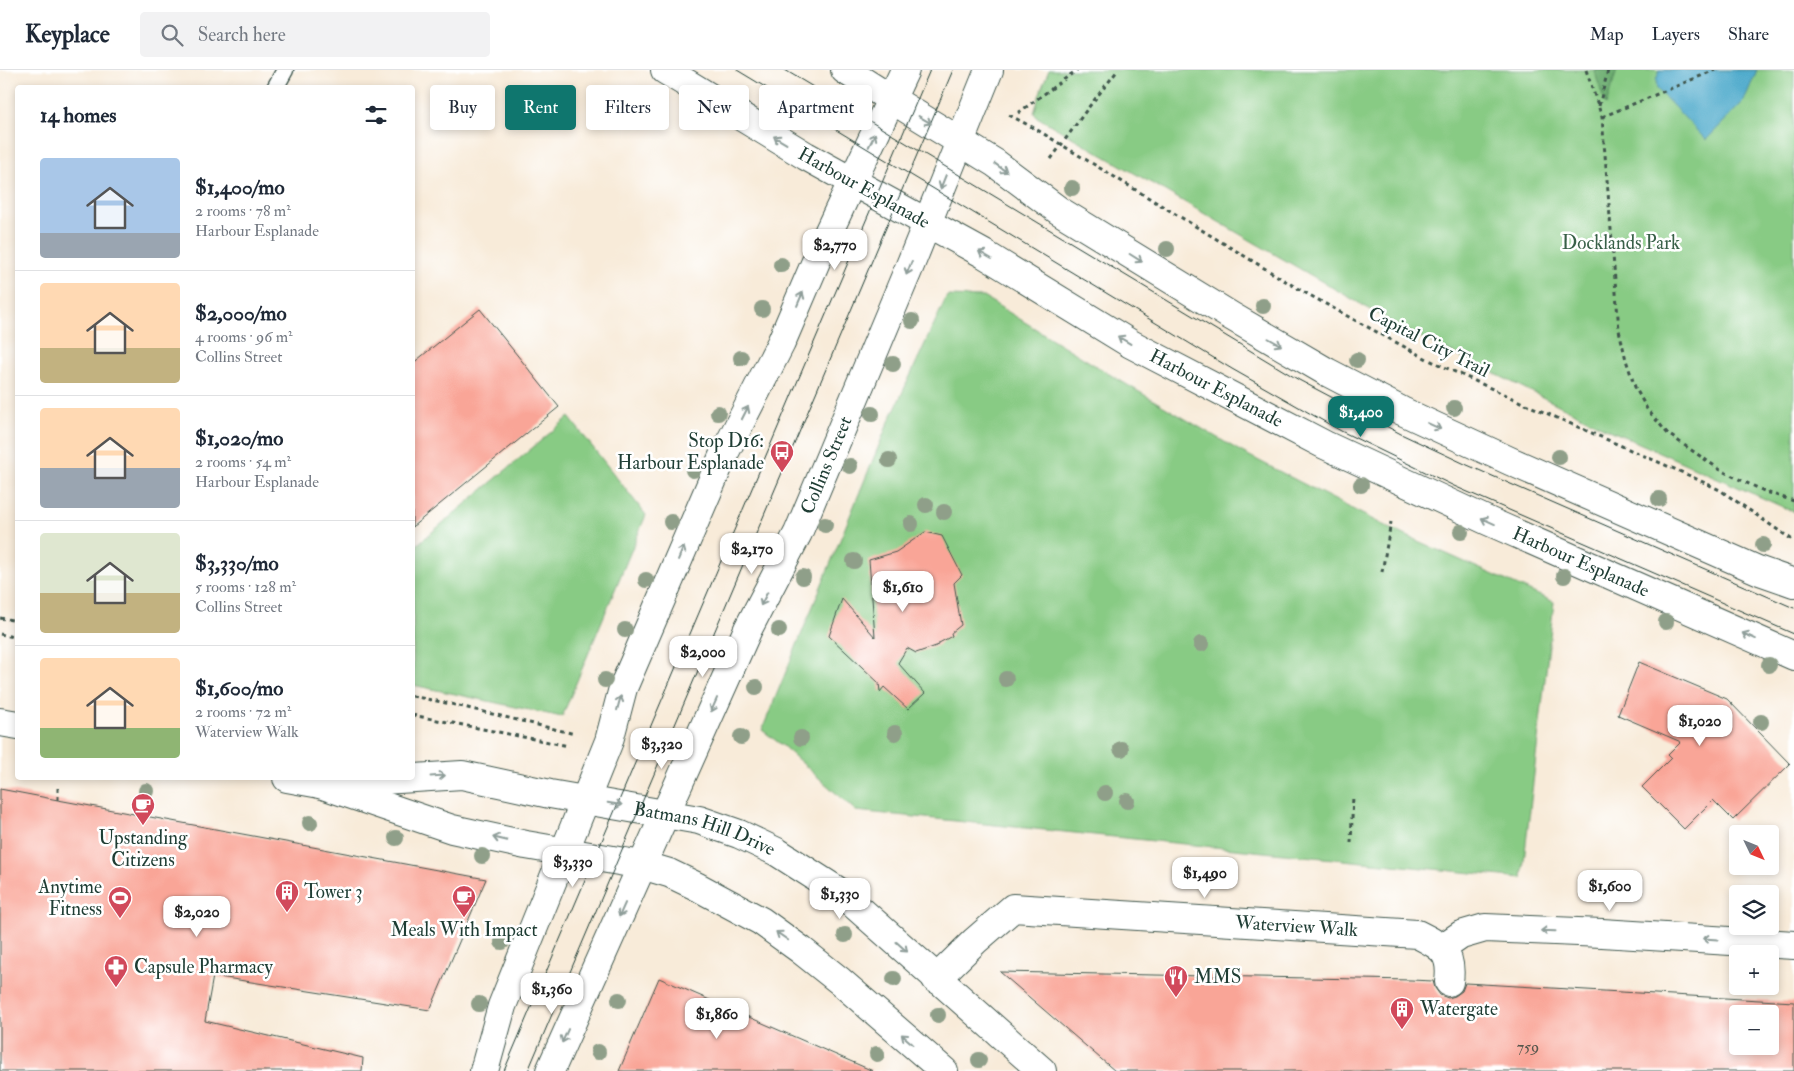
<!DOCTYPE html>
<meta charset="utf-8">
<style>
:root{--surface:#fff;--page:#f2f2f3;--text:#1f2937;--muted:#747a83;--line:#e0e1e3;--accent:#0f766e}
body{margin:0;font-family:"IM FELL Double Pica",serif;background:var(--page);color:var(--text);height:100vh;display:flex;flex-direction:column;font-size:19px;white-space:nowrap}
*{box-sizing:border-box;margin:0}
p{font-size:16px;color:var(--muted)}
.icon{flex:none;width:28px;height:28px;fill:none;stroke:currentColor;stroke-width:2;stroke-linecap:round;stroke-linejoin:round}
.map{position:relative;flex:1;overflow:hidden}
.drawer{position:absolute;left:15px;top:15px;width:400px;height:695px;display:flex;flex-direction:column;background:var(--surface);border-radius:5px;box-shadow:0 2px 8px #0003}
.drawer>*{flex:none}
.guide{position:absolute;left:430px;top:15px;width:475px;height:45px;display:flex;gap:10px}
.needle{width:32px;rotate:133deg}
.tools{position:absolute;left:1729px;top:755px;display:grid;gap:10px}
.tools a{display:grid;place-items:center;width:50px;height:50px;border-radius:5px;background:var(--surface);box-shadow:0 2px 8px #0003;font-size:25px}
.price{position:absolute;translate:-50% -42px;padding:0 11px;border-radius:10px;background:#fff;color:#222;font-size:16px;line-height:32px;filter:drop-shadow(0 1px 2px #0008)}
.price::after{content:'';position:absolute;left:50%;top:30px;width:15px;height:11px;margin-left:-8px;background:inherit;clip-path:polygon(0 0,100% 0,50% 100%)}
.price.selected{background:var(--accent);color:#fff}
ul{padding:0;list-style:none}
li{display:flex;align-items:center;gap:15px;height:125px;padding:0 25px}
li+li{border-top:1px solid var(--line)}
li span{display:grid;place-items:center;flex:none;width:140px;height:100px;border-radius:5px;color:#555}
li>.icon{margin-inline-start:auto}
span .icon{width:60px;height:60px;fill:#fffc;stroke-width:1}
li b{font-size:21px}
h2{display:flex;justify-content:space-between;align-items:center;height:60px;padding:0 25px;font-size:21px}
.tag{padding:0 18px;border-radius:5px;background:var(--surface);box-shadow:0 2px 8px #0003;font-size:18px;line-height:45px}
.tag.selected{background:var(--accent);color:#fff}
header{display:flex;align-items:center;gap:30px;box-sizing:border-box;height:70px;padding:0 25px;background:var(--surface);border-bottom:1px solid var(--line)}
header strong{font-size:24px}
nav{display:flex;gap:28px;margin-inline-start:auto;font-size:18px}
.search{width:350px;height:45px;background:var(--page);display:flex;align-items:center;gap:12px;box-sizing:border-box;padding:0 18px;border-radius:5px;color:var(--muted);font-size:19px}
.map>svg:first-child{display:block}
.green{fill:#88cb84;stroke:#54845c}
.forest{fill:#6eaf72;stroke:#467653}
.water{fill:#4ca9cb;stroke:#367380}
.building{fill:#f9a597;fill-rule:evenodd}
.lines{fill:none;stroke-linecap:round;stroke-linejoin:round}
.service-casing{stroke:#40574d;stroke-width:19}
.minor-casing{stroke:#40574d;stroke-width:30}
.tertiary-casing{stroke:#40574d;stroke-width:30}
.path{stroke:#40574d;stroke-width:3;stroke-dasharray:4 4;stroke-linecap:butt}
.service{stroke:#fff;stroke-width:16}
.minor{stroke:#fff;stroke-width:28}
.tertiary{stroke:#fff;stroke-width:28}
.tram{stroke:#1f3d34;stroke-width:1}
.tree{fill:#8f9f89}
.oneway{stroke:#8f9e9a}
.labels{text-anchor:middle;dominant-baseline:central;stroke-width:5;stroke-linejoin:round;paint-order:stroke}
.number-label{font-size:16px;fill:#56574d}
.street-label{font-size:19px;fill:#1f3d34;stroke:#fff}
.park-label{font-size:19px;fill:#396048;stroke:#fff}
.poi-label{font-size:19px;fill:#1f3d34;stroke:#fff;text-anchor:start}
</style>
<header>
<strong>Keyplace</strong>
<div class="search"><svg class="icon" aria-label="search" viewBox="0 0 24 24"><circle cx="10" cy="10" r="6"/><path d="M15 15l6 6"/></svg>Search here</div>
<nav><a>Map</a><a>Layers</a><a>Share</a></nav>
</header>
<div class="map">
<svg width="1794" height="1001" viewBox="0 0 1794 1001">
<rect width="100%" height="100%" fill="#fff"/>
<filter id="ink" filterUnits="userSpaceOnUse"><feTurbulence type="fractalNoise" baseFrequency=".02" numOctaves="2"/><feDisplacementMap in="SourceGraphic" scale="10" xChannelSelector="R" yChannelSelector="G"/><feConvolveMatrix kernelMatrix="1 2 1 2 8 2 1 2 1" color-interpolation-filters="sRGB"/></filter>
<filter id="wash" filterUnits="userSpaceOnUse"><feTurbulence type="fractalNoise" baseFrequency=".0096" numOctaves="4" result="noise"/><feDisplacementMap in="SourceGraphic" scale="20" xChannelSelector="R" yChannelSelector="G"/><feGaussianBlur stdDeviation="1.12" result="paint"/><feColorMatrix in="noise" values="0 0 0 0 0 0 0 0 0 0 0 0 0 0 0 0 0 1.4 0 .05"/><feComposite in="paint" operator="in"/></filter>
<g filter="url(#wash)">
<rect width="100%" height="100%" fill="#f8ebd9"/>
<!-- green -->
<path class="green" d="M 1049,0 L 1794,0 L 1794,442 L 1605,358 L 1404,259 L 1037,47 L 1034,43 L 1041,20 Z
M 947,226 L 984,227 L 1114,307 L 1240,381 L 1389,458 L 1554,532 L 1522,808 L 856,741 L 783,676 L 762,660 L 886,358 Z
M 569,347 L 646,445 L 562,647 L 413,615 L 413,478 Z"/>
<!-- forest -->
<path class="forest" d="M 1594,0 L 1617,0 L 1606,35 Z"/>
<!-- water -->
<path class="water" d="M 1660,0 L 1757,0 L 1744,31 L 1706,70 L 1657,19 L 1656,10 Z"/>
<g id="blocks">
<!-- building -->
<path class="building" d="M 480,239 L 559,337 L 412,457 L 412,294 Z
M 925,462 L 942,466 L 962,505 L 954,513 L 961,555 L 951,563 L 952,566 L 939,573 L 939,575 L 916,583 L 907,578 L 898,593 L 925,623 L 908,639 L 884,617 L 880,622 L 879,613 L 829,566 L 842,529 L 875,567 L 869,490 L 896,482 Z
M 1639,592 L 1727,629 L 1790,694 L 1733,750 L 1713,730 L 1684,759 L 1642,717 L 1671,688 L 1668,685 L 1681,672 L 1618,645 Z
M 0,719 L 58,730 L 486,809 L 430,940 L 213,906 L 205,951 L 363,988 L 362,1001 L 0,1001 Z
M 1000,902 L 1411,910 L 1433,911 L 1435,918 L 1440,925 L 1448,928 L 1455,926 L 1462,921 L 1465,913 L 1794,932 L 1794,1001 L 1115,1001 ZM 1738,944 L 1770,944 L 1770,976 L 1738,976 Z
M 659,908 L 873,1001 L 619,1001 Z"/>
</g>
</g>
<g filter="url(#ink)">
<use href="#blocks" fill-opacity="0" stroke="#40574d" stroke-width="1"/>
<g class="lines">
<!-- service casing -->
<g class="service-casing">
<path id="service" d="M 275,18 L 285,0"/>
</g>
<!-- minor casing -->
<g class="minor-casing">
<g id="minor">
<path d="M 665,0 L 806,86 L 853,112"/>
<path d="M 845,0 L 891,29"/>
<path d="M 1442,878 L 1461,865 L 1485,858 L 1602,863 L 1794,875"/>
<path id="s1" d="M 936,909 L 975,871 L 1013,838 L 1417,864 C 1441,876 1453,882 1449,912"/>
</g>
</g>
<!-- tertiary casing -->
<g class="tertiary-casing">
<g id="tertiary">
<path d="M 891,29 L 995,93 L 1058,140 L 1231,246 L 1327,302 L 1402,341 L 1510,391 L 1760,501 L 1794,513"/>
<path id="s2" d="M 853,112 L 984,184 L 1131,274 L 1325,375 L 1488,451 L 1794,586"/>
<path d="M 0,652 L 18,655"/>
<path d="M 287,708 L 320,714 L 452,759 L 526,775 L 642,795 L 669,803 L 696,816 L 761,851 L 801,880 L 840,911 L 944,1001"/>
<path id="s3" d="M 320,714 L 462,705 L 550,724 L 699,750 L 739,764 L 777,782 L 841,823 L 1042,1001"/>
<path d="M 484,1001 L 502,936 L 609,671 L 623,618 L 723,386 L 781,273 L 829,161 L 905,0"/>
<path id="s4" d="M 550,1001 L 748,559 L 798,463 L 909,198 L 989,0"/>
</g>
</g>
<!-- path -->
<path class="path" d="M 1586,0 L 1602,47 L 1619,260 L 1626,290 L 1635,317 L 1647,339 L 1668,364 L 1722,401 L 1766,422 L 1794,431
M 1599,36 L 1608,0
M 1018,43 L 1077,0
M 1009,45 L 1034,58 L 1297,218 L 1349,247 L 1427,289 L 1523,333 L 1688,405 L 1720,420 L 1794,471
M 1602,47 L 1715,0
M 1051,89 L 1088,38 L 1118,0
M 1382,502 L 1391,452
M 0,548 L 18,551
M 0,564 L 18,568
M 412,626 L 451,634 L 575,664
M 412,645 L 569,676
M 58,730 L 58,715
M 1351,773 L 1353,725"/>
<!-- service -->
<use href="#service" class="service"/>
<!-- minor -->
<use href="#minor" class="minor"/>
<!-- tertiary -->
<use href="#tertiary" class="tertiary"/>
<!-- tram -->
<path class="tram" d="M 737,0 L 1232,299 L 1341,361 L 1454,416 L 1794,564
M 785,0 L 1299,310 L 1401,364 L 1465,394 L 1794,538
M 504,1001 L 930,0
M 528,1001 L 953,0"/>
</g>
<!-- trees -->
<g class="tree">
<circle cx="1072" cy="118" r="8"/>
<circle cx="1167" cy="179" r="8"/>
<circle cx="781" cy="195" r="8"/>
<circle cx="1263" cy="236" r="8"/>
<circle cx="762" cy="239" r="8"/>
<circle cx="912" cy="251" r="8"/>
<circle cx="741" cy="288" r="8"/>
<circle cx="1357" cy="290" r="8"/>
<circle cx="893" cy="294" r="8"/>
<circle cx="1454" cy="338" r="8"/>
<circle cx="718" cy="343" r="8"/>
<circle cx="872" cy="344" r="8"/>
<circle cx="1559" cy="387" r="8"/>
<circle cx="889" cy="390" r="8"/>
<circle cx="850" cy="396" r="8"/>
<circle cx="693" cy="400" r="8"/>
<circle cx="1361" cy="415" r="8"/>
<circle cx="1659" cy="429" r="8"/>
<circle cx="926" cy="435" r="8"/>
<circle cx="944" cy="442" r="8"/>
<circle cx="671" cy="452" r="8"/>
<circle cx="911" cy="454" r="8"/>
<circle cx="825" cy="455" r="8"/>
<circle cx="1461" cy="462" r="8"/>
<circle cx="1763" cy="475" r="8"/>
<circle cx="854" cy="491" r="8"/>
<circle cx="1564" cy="506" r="8"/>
<circle cx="803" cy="507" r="8"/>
<circle cx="646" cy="510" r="8"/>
<circle cx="1666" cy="552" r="8"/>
<circle cx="625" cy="560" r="8"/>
<circle cx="779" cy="560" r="8"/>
<circle cx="1201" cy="574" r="8"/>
<circle cx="1769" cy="595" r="8"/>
<circle cx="1006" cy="609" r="8"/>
<circle cx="605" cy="610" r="8"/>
<circle cx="756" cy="617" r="8"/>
<circle cx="1761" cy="652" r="8"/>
<circle cx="895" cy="663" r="8"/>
<circle cx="741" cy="667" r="8"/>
<circle cx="801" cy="668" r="8"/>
<circle cx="1121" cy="679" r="8"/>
<circle cx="146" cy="721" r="8"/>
<circle cx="1105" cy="723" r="8"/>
<circle cx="1127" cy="731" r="8"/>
<circle cx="310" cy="753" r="8"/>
<circle cx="396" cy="768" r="8"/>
<circle cx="482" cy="786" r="8"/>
<circle cx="845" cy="865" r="8"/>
<circle cx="502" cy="872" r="8"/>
<circle cx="894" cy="909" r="8"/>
<circle cx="619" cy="930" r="8"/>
<circle cx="479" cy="934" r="8"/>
<circle cx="938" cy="945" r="8"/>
<circle cx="598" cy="982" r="8"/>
<circle cx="877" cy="984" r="8"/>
<circle cx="979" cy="990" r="8"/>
</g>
<!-- one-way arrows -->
<defs><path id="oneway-shaft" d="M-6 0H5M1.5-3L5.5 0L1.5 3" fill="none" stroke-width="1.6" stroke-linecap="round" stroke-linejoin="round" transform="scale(1.25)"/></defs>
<g class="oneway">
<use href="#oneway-shaft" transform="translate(925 50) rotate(31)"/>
<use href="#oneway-shaft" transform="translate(780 70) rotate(-149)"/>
<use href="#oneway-shaft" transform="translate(872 70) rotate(-64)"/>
<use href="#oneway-shaft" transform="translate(1001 98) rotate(36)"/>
<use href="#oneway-shaft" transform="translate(943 112) rotate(112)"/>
<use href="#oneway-shaft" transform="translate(985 185) rotate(-150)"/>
<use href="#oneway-shaft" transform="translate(1136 188) rotate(32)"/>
<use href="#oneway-shaft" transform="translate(909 198) rotate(112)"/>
<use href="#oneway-shaft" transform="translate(800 229) rotate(-67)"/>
<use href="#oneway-shaft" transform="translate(1124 270) rotate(-149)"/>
<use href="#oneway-shaft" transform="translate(1275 272) rotate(30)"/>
<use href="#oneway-shaft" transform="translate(745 343) rotate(-63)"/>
<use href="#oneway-shaft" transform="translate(1434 356) rotate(25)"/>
<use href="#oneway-shaft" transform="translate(1488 451) rotate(-156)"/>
<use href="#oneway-shaft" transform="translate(681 483) rotate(-67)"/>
<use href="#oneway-shaft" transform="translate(764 529) rotate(117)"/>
<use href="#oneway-shaft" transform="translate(1749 566) rotate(-156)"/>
<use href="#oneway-shaft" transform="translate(619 633) rotate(-75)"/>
<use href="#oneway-shaft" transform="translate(714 635) rotate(114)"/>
<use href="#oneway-shaft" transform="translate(438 706) rotate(-4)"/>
<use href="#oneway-shaft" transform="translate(615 734) rotate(10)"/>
<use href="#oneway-shaft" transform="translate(500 769) rotate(-167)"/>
<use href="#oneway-shaft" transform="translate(622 840) rotate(114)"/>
<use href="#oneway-shaft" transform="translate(1548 861) rotate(-178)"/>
<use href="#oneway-shaft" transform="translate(782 866) rotate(-145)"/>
<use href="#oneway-shaft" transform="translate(1710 869) rotate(-176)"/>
<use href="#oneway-shaft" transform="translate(902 877) rotate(42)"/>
<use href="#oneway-shaft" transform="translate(565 966) rotate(114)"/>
<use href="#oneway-shaft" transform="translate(907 969) rotate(-139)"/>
</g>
</g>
<!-- icons -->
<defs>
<g id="bus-pin" transform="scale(1.25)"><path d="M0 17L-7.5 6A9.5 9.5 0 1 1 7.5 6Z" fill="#d1495b" stroke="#fff"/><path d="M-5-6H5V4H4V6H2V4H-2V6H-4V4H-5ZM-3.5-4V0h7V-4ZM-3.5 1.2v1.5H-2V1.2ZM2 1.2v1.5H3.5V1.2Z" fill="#fff"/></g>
<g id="cafe-pin" transform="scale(1.25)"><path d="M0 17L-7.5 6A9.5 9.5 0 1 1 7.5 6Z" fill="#d1495b" stroke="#fff"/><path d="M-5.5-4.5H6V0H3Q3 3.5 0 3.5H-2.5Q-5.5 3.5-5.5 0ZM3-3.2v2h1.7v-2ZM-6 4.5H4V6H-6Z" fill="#fff"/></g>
<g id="building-pin" transform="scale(1.25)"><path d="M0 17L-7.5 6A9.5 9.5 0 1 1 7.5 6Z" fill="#d1495b" stroke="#fff"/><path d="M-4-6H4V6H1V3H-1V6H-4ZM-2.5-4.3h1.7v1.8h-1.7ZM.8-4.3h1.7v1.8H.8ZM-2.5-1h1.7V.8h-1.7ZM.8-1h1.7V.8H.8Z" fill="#fff"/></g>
<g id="stadium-pin" transform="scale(1.25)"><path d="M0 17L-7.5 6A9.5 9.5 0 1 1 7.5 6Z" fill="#d1495b" stroke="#fff"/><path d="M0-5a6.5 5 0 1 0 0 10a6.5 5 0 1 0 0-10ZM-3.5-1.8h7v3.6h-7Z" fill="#fff"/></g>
<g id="pharmacy-pin" transform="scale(1.25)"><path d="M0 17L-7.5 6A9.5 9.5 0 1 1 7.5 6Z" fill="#d1495b" stroke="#fff"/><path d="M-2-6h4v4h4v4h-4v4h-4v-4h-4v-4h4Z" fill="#fff"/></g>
<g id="restaurant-pin" transform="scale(1.25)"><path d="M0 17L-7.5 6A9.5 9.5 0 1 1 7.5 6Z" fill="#d1495b" stroke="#fff"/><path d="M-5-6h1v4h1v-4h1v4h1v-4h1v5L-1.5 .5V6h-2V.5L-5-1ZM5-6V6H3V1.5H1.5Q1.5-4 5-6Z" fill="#fff"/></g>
</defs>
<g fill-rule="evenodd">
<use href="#bus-pin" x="782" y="382"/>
<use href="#cafe-pin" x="143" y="735"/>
<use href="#building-pin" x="287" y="822"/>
<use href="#cafe-pin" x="464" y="827"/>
<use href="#stadium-pin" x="120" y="828"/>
<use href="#pharmacy-pin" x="116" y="897"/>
<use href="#restaurant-pin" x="1176" y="907"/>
<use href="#building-pin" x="1402" y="939"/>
</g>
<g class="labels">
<!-- number labels -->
<g class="number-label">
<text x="1528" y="977">759</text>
</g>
<!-- street labels -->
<g class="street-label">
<text transform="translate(864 118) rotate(29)">Harbour Esplanade</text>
<text transform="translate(1429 272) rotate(27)">Capital City Trail</text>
<text stroke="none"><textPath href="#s2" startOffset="418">Harbour Esplanade</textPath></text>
<text stroke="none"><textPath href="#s4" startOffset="666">Collins Street</textPath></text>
<text stroke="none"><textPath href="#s2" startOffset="822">Harbour Esplanade</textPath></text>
<text stroke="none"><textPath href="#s3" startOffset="391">Batmans Hill Drive</textPath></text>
<text stroke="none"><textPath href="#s1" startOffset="389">Waterview Walk</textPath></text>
</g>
<!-- park labels -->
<g class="park-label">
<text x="1621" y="173">Docklands Park</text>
</g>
<!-- poi labels -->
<g class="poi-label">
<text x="764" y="371" text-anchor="end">Stop D16:<tspan x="764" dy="22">Harbour Esplanade</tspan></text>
<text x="143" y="768" text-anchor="middle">Upstanding<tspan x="143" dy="22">Citizens</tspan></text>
<text x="102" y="817" text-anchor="end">Anytime<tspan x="102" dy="22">Fitness</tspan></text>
<text x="304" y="822">Tower 3</text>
<text x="464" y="860" text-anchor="middle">Meals With Impact</text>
<text x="134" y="897">Capsule Pharmacy</text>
<text x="1194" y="907">MMS</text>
<text x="1420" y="939">Watergate</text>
</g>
</g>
</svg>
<div class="tools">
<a><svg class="needle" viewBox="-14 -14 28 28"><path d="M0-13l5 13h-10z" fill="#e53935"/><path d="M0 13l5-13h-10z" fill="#747a83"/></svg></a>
<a><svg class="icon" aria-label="layers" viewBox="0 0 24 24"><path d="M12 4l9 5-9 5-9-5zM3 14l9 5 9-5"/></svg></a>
<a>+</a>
<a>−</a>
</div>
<b class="price" style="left:835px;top:201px">$2,770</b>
<b class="price selected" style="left:1361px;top:368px">$1,400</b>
<b class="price" style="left:752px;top:505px">$2,170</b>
<b class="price" style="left:903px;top:543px">$1,610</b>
<b class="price" style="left:703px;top:608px">$2,000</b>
<b class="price" style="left:1700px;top:677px">$1,020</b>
<b class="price" style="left:662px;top:700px">$3,320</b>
<b class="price" style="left:573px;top:818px">$3,330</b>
<b class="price" style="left:1205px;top:829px">$1,490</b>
<b class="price" style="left:1610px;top:842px">$1,600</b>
<b class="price" style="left:840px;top:850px">$1,330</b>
<b class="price" style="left:197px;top:868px">$2,020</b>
<b class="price" style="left:552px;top:945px">$1,360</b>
<b class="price" style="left:717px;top:970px">$1,860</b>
<div class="guide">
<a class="tag">Buy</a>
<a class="tag selected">Rent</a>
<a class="tag">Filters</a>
<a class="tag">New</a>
<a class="tag">Apartment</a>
</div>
<section class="drawer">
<h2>14 homes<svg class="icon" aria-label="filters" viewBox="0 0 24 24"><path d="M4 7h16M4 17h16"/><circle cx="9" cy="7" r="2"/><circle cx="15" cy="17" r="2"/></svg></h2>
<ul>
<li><span style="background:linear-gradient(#a9c7e8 75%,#9aa5b1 0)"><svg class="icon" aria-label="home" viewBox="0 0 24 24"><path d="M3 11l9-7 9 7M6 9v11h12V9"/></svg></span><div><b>$1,400/mo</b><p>2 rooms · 78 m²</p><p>Harbour Esplanade</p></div></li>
<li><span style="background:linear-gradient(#ffd9b3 65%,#c2b280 0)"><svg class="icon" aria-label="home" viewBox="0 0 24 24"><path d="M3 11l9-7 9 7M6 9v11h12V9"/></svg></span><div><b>$2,000/mo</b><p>4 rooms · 96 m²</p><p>Collins Street</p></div></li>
<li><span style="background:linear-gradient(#ffd9b3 60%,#9aa5b1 0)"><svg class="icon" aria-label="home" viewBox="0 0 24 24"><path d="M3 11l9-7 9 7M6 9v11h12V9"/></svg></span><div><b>$1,020/mo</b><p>2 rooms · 54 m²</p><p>Harbour Esplanade</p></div></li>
<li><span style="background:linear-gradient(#dfe7d0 60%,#c2b280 0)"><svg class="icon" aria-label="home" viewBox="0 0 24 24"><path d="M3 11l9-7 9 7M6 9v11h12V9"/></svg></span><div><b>$3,330/mo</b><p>5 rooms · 128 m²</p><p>Collins Street</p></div></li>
<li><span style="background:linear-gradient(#ffd9b3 70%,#8fb573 0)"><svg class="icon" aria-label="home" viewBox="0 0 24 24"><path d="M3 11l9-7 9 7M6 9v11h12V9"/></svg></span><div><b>$1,600/mo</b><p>2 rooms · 72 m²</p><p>Waterview Walk</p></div></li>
</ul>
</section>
</div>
